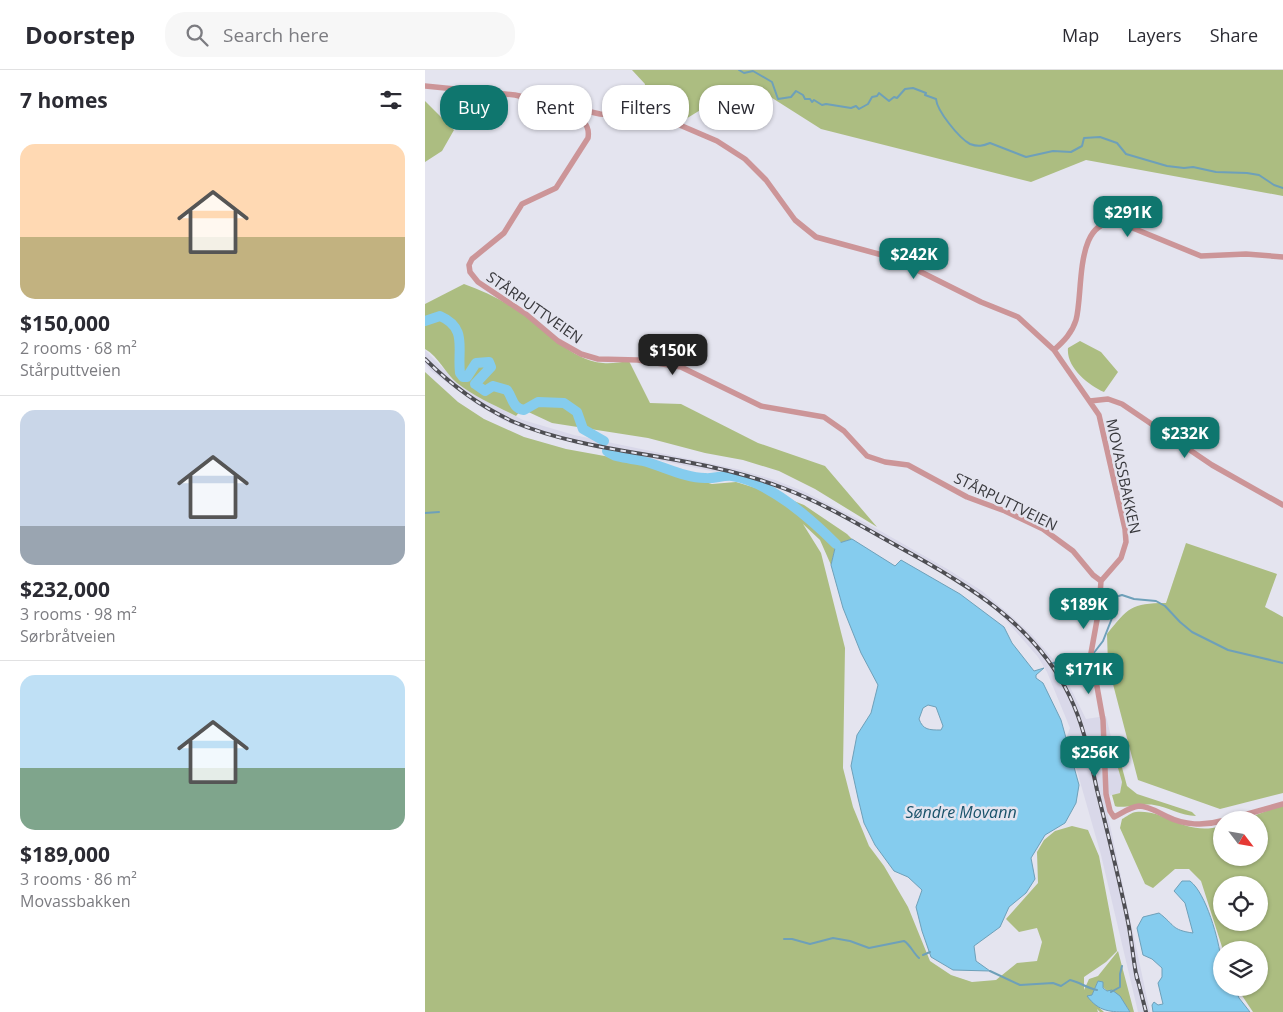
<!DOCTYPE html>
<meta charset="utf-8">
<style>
:root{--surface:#fff;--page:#f7f7f7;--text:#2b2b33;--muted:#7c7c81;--line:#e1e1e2;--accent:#0f766e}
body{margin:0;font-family:"Open Sans",sans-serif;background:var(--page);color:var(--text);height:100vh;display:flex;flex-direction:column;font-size:19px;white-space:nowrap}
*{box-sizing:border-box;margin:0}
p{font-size:16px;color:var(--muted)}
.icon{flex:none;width:28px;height:28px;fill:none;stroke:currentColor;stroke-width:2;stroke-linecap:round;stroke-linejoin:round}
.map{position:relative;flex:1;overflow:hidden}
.side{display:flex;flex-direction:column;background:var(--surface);width:425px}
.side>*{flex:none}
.top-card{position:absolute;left:15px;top:15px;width:475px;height:45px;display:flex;gap:10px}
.needle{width:32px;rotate:121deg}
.buttons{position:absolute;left:788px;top:741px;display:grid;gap:10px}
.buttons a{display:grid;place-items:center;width:55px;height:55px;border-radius:50%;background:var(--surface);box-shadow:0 1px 4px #0004;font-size:25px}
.price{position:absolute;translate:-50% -42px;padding:0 11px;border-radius:10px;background:var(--accent);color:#fff;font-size:16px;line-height:32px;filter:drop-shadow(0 1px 2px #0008)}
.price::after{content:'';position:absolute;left:50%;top:30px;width:15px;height:11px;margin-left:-8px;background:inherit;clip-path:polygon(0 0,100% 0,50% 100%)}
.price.current{background:#222;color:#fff}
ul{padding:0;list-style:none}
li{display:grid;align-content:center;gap:10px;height:265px;padding:0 20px}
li+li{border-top:1px solid var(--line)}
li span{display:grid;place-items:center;height:155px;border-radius:15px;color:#555}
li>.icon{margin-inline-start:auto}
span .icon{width:90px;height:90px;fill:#fffc;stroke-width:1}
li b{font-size:21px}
h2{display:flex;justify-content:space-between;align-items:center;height:60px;padding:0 20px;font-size:21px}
.pill{padding:0 18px;border-radius:20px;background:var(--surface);box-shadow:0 1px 4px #0004;font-size:18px;line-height:45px}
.pill.current{background:var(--accent);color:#fff}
header{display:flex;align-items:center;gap:30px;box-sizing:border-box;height:70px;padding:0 25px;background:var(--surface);border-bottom:1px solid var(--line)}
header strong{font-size:24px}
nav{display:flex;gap:28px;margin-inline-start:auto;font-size:18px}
.search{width:350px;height:45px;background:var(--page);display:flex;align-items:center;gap:12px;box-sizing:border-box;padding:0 18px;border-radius:20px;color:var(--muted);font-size:19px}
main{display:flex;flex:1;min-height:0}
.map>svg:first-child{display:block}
.built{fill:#d9d8e9}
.green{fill:#acbd81;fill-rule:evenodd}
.water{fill:#85ccee;stroke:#6ea0b9;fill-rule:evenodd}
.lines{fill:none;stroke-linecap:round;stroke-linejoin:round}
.stream{stroke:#6ea0b9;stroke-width:2}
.river{stroke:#85ccee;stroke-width:10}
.minor{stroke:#cc9598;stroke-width:5.5}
.rail-casing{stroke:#4e4e53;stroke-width:4}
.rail{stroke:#e4e4ef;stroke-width:2;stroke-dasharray:5.5;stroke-linecap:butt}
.labels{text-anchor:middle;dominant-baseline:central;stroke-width:5;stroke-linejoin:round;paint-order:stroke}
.street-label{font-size:15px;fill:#39393d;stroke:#e4e4ef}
.water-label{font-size:16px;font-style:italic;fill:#1a526a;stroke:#e4e4ef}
</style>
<header>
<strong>Doorstep</strong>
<div class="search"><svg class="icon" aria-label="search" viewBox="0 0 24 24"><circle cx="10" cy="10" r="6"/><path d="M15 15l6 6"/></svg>Search here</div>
<nav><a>Map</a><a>Layers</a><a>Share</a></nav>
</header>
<main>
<section class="side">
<h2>7 homes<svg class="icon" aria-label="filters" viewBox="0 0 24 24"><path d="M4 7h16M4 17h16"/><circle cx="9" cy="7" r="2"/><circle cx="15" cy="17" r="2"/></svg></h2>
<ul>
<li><span style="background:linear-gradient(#ffd9b3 60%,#c2b280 0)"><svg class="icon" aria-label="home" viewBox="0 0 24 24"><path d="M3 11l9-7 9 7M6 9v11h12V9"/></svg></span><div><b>$150,000</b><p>2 rooms · 68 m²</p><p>Stårputtveien</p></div></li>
<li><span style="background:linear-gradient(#c9d6e8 75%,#9aa5b1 0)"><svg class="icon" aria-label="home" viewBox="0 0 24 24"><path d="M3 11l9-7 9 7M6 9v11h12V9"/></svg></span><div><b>$232,000</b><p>3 rooms · 98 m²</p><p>Sørbråtveien</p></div></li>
<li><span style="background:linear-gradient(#bfe0f5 60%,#7fa58c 0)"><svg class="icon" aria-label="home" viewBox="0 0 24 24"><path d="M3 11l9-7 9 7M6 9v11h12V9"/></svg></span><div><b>$189,000</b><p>3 rooms · 86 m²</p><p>Movassbakken</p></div></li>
</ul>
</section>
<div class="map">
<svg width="858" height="942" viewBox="0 0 858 942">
<rect width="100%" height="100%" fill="#e4e4ef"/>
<!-- built -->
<path class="built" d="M 0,280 L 29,309 L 55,328 L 98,350 L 149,365 L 312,399 L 350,410 L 378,421 L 445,455 L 524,500 L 557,521 L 584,544 L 607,565 L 635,597 L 661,649 L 681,646 L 697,712 L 695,723 L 679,727 L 725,942 L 713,942 L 676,785 L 642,666 L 645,658 L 622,602 L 613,587 L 579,548 L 565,535 L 520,505 L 402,439 L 375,427 L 348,416 L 310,406 L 146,372 L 94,357 L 78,350 L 51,334 L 5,300 L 0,294 Z"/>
<!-- green -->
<path class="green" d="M 207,0 L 858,0 L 858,126 L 661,90 L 606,112 L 396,59 L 344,26 L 277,39 L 251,55 L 214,51 L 220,14 Z
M 0,31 L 29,60 L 17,81 L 0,92 Z
M 39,214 C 59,221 79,231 97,243 C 122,260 145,290 178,293 C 186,294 196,292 204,291 L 225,333 L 256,334 L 333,373 L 400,396 L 452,457 L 390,419 L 354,401 L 318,390 L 280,383 L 223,368 L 127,353 L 97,339 L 91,346 C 71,336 50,327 32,313 C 20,303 14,287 0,279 L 0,234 Z
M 655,271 L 676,282 L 693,302 L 679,322 C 663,315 641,297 643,278 Z
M 0,302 L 33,332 L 59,349 L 99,367 L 141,379 L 207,391 L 287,414 L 311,412 L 341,421 L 348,426 L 344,421 L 379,435 L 422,464 L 427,469 L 411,474 L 406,495 L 395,470 L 378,454 L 396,483 L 420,578 L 418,698 L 428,737 L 444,776 L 459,796 L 483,837 L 505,891 L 526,905 L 547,912 L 571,910 L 592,893 L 612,891 L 617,872 L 612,858 L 594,862 L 581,849 L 613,813 L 612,782 L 619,770 L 630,761 L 647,756 L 663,760 L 674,786 L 692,881 L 681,892 L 659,907 L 659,920 L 664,909 L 673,906 L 693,881 L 709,942 L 705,942 C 699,928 681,924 673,911 L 667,925 L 667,931 L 679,942 L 675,942 L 672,939 L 673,942 L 0,942 Z
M 761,473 L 852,504 L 840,537 L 858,547 L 858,723 L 795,739 L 713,710 L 683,595 L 682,564 C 703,538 706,533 741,533 Z
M 695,690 L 702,716 L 712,724 L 767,742 L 771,746 C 756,746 743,737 729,735 C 718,733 697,739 690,736 L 687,725 L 695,723 L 697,712 L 691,691 Z
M 858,735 L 858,942 L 828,942 L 812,918 L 834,918 L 834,880 L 798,880 L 776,811 L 764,799 L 750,799 L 728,818 L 720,814 L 695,758 L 697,749 C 701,747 707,742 711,742 C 741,739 760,767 796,756 L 796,788 L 834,788 L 834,750 L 817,750 ZM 796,815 L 834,815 L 834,852 L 796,852 Z"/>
<!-- water -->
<path class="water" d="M 427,469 L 470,496 L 476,490 L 535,524 L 579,557 L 587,573 L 609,601 L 619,598 L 611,605 L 611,608 L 618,613 L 636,650 L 654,715 L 651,733 L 640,753 L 620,765 L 606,788 L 610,809 L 601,823 L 584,837 L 575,857 L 549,876 L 551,891 L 565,901 L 528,900 L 506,887 L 497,861 L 491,837 L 497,820 L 483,807 L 469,801 L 450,775 L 439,753 L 433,728 L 426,696 L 432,665 L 446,643 L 453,615 L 436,583 L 418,538 L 406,495 L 411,474 ZM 503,635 L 511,637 L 518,656 L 516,660 C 504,660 498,660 494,649 L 498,638 Z
M 757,811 L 765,811 C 781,823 794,870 796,890 C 797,899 796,908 796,918 L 810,918 L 814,928 L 825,942 L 728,942 L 727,935 L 729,932 L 733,935 L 738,934 L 733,913 L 737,907 L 737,898 L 727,889 L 718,885 L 712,858 L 718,847 L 734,843 C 750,855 746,860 768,863 L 760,833 L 749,821 Z
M 673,911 L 678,912 L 678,918 L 682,921 L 687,920 L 695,926 L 705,942 C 685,942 674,942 662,926 L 667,925 Z"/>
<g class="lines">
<!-- stream -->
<path class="stream" d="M 314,0 L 319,3 L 328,1 L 347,12 L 353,29 L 366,27 L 371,21 L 378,25 L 380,29 L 385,29 L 387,32 L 389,30 L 397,35 L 401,34 L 426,38 L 431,36 L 434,39 L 443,34 L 447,27 L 452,26 L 454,23 L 464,31 L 469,27 L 472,28 L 480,19 L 488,18 L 501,23 L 500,25 L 511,29 C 512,41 534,68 545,74 C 553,77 558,76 565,73 L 601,87 L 628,81 L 646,82 L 657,76 L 659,68 L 675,67 L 692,73 L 701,84 L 742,96 L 759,98 L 768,97 L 791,102 L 822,103 L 834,105 L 849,115 L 858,118
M 0,443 L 14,442
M 668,584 L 678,571 L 689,543 L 681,533 L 687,528 L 697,525 L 709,529 L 731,531 L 740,536 L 755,552 L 767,562 L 803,580 L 858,593
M 628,593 C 640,590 654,597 665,588
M 359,869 L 367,869 L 385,874 L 408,868 L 425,871 L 444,878 L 479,871 C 485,874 488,883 494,888
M 498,885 L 505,882
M 565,901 L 595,915 L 628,913 L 636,916 L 645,910 C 655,912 661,918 672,920
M 686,922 L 695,917 L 695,904 L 697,896"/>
<!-- river -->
<path class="river" d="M 0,251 L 15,246 C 43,258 32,279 35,303 L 38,307 L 42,307 L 51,293 L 64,292 L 66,297 L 50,314 L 60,321 L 68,316
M 68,316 L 82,320 C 88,328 87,338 99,340 L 113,332 L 139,333 L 152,342 L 158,359 L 179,371
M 182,381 C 191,389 207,388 218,391 C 238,396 260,408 280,408 C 289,409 298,405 307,406 C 343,411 386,449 411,474"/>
<!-- minor -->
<path class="minor" d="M 0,16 L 90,25 L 175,44 L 234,49 L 250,53 L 292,71 L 320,89 L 341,110 L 370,150 L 391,167 L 468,188 L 556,232 L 593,247 L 629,280 L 674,345 L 700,459 L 701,472 L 696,488 L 676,511 L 674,539 L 666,583 L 678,650 L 681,724 L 685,741 L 689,747 C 697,743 705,737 714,736 C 724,736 734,743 743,747 C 759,755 779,756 796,751
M 125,32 C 138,46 167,44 163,68 L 131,118 L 97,134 L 79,163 L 47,189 L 44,195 L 45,202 L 53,212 L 101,244 L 133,271 L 156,284 L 173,289 L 213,290 L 256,297 L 336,336 L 399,347 L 419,361 L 442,386 L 460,392 L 483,395 L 542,427 L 580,441 L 618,459 L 648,481 L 668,505 L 676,511
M 629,280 C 639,271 647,263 651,250 C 659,222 648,141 698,154 L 776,186 L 821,184 L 858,187
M 665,331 L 683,329 L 697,334 L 787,395 L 858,435
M 801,750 L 858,734"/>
<!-- rail casing -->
<g class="rail-casing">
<path id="rail" d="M 0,289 C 26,315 56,337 89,352 C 143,375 205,381 262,392 C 294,398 327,406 358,418 C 398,433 436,456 474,477 C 540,513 610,554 644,625 C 659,655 665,688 672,720 C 683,764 694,808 703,852 C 707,871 708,890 712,909
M 711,903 L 721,942"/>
</g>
<!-- rail -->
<use href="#rail" class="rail"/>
</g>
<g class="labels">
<!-- street labels -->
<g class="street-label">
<text transform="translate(110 237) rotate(35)">STÅRPUTTVEIEN</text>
<text transform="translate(699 406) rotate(78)">MOVASSBAKKEN</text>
<text transform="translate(581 431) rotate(26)">STÅRPUTTVEIEN</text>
</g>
<!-- water labels -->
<g class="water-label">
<text x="536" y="742">Søndre Movann</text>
</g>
</g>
</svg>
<div class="buttons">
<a><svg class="needle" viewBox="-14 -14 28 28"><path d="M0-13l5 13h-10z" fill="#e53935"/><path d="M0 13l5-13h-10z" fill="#7c7c81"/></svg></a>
<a><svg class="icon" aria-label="locate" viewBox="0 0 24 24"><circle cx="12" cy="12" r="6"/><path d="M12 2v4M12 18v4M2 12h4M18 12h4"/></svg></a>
<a><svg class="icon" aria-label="layers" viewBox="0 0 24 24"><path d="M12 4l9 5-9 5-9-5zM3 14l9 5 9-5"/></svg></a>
</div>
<b class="price" style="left:703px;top:168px">$291K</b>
<b class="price" style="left:489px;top:210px">$242K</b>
<b class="price current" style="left:248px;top:306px">$150K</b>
<b class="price" style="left:760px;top:389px">$232K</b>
<b class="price" style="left:659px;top:560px">$189K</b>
<b class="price" style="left:664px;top:625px">$171K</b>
<b class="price" style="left:670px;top:708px">$256K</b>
<div class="top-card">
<a class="pill current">Buy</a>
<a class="pill">Rent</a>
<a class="pill">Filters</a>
<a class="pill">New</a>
</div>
</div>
</main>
